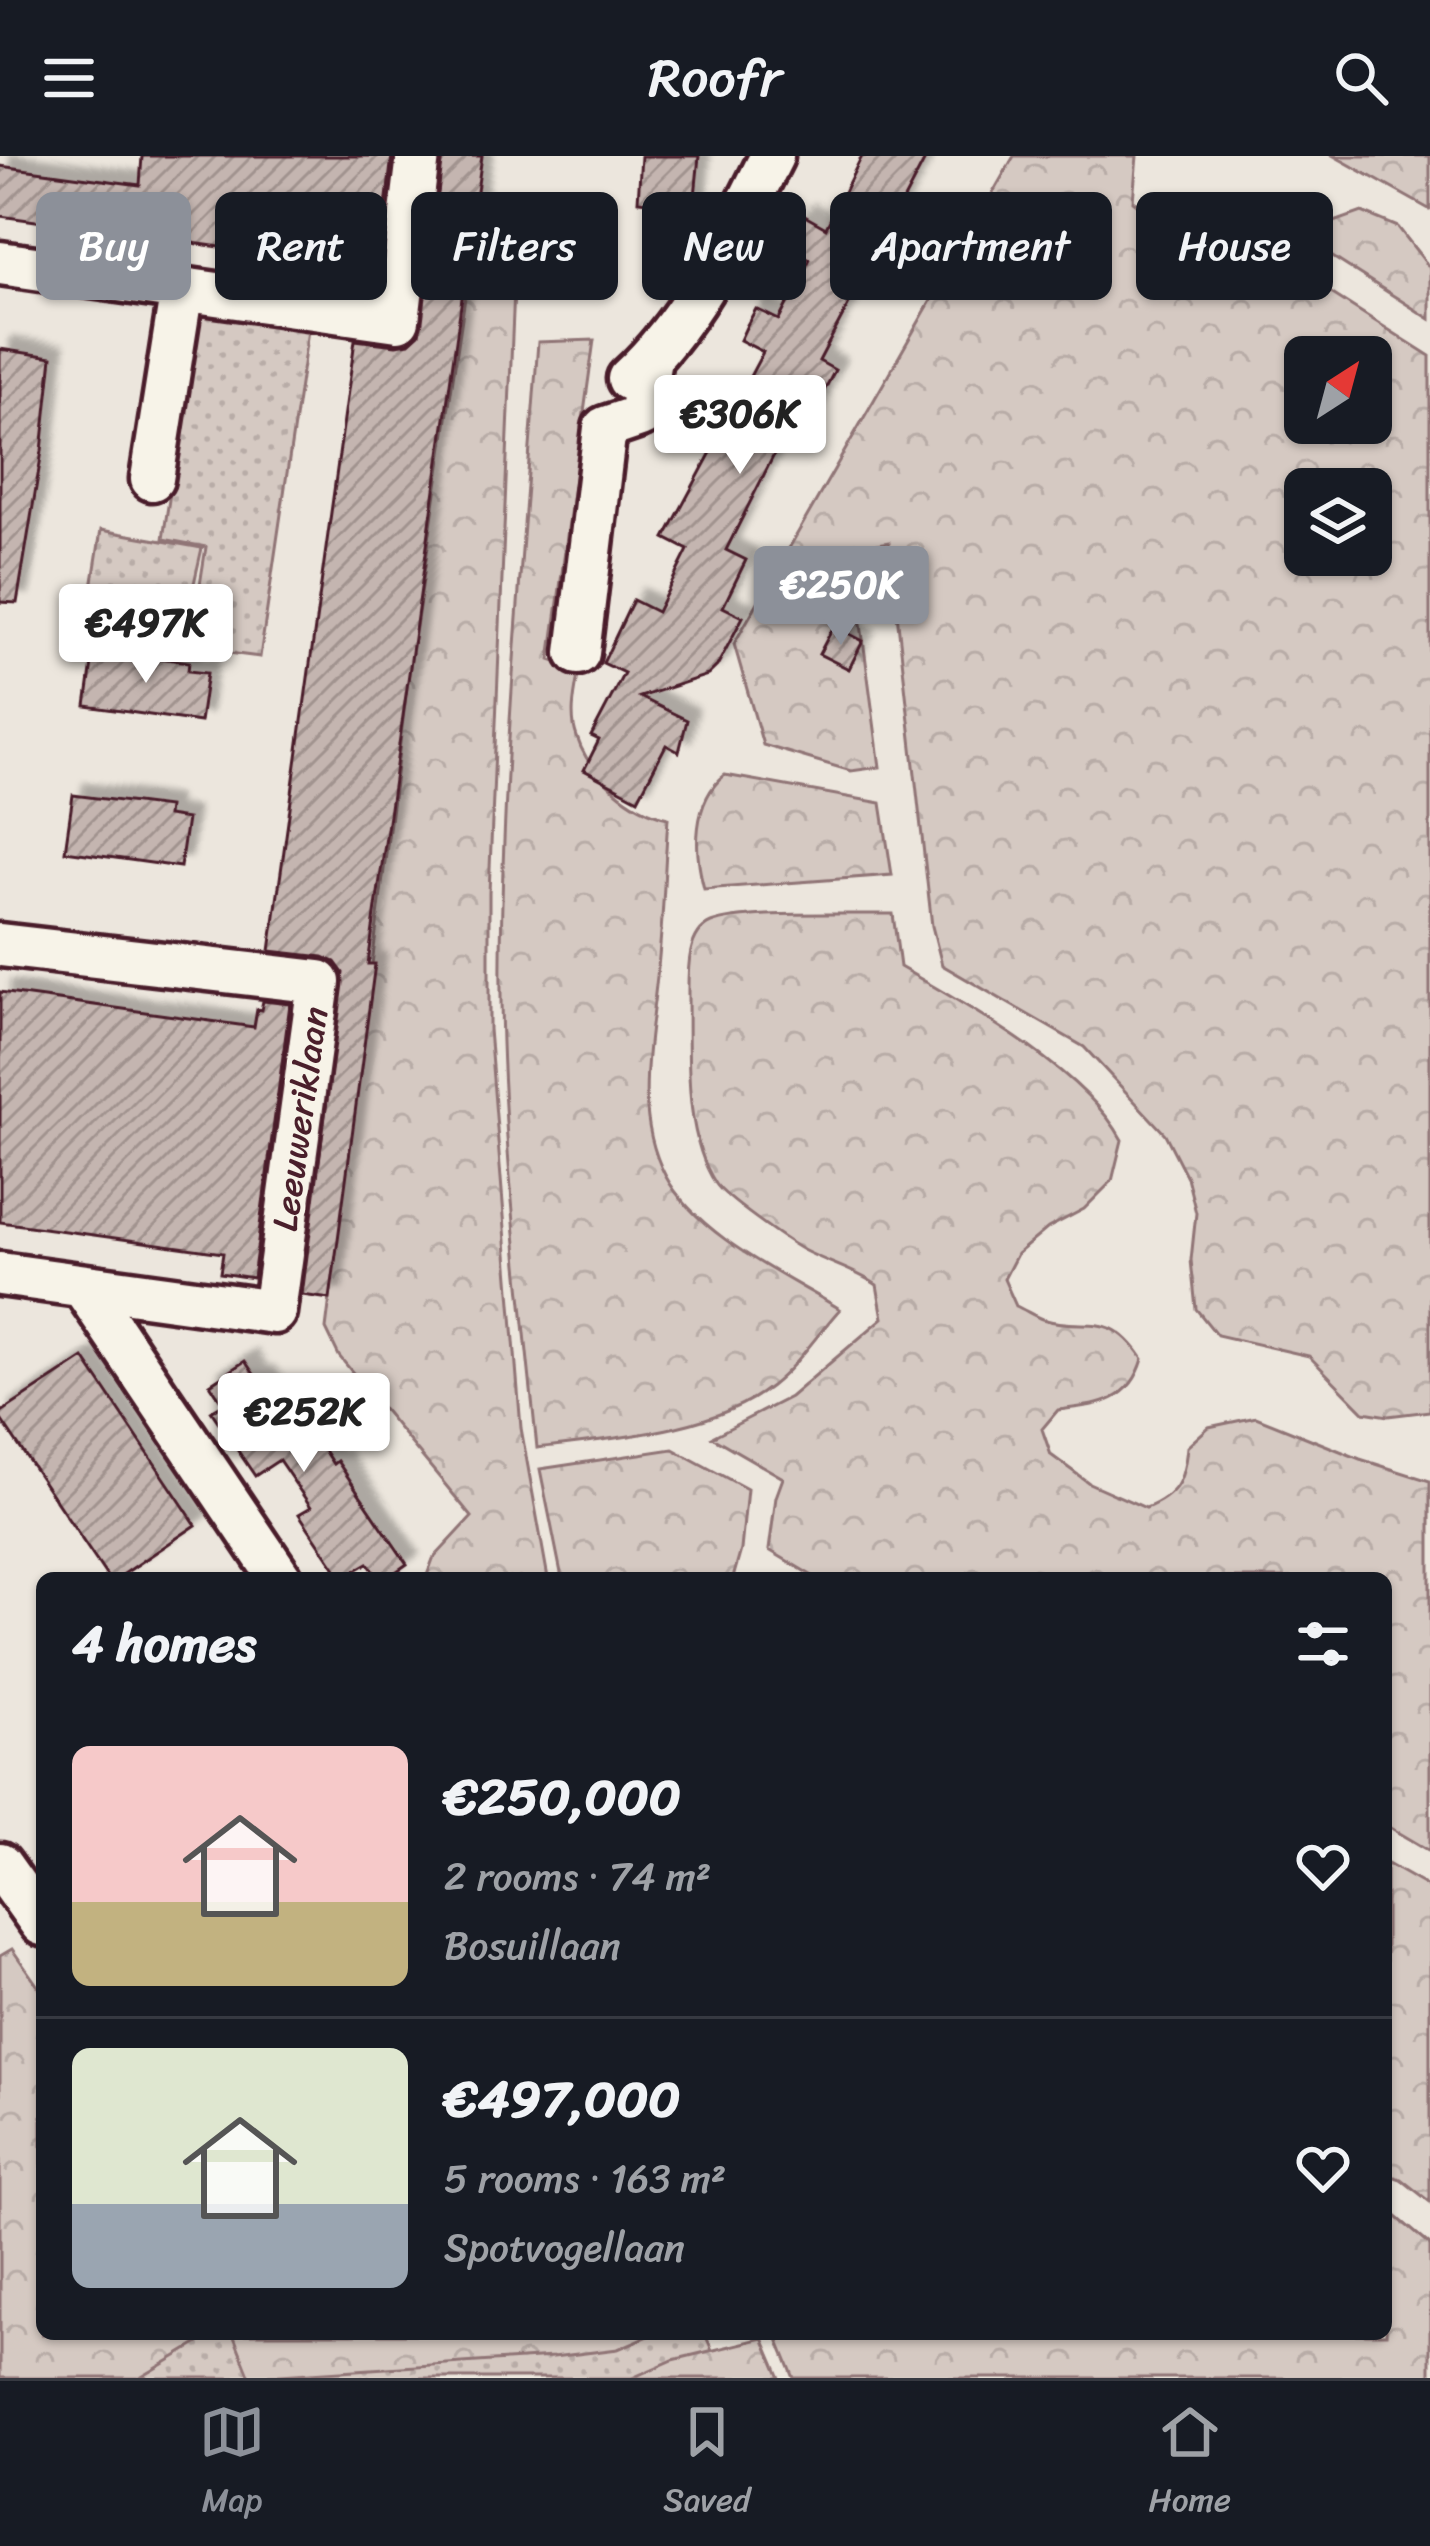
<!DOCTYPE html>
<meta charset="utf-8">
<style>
:root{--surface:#171b24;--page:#20242c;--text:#f1f3f6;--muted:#9ea1a6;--line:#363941;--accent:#8c9099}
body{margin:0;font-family:Sriracha,sans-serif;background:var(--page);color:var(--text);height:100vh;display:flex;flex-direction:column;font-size:45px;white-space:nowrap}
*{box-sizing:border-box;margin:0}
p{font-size:39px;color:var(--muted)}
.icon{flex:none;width:66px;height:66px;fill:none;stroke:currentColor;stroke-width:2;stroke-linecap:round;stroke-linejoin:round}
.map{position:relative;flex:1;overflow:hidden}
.sheet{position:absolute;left:36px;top:1416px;width:1356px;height:768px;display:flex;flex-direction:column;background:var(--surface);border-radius:18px;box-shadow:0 3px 9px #0004}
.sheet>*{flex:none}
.banner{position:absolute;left:36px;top:36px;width:1359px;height:108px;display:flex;gap:24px}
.needle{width:78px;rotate:36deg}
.buttons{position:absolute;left:1284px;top:180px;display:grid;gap:24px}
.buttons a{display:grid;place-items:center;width:108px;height:108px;border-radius:18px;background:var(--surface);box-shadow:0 3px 9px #0004;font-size:60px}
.price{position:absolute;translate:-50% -102px;padding:0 27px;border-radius:12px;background:#fff;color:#222;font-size:39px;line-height:78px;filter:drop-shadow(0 3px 6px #0008)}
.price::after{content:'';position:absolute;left:50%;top:72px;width:36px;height:27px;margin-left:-18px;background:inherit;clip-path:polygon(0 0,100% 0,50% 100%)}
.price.on{background:var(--accent);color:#fff}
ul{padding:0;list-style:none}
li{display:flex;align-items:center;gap:36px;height:300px;padding:0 36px}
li+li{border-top:3px solid var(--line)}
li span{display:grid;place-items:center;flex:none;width:336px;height:240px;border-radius:18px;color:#555}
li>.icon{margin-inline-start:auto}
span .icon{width:144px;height:144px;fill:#fffc;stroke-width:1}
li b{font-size:51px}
h2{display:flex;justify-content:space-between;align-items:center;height:144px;padding:0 36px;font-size:51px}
.chip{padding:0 42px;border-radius:18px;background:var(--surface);box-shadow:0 3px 9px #0004;font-size:42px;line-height:108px}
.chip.on{background:var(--accent);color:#fff}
header{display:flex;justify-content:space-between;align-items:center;height:156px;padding:0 36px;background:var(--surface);font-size:54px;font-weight:600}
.tab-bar{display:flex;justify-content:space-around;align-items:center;height:168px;border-top:3px solid var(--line);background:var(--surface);font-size:33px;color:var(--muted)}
.tab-bar a{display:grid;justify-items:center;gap:6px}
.tab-bar .on{color:var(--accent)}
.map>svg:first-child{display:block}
.grass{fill:url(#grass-dots);stroke:#907476;stroke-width:3}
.forest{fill:url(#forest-crowns);stroke:#907476;stroke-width:3;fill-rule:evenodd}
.building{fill:url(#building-hatch);stroke:#4a1f2b;stroke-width:3;filter:url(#shadow)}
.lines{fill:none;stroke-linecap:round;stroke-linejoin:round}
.street-casing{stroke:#4a1f2b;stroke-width:51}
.street{stroke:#f7f3e8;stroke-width:42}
.labels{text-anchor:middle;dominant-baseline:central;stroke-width:10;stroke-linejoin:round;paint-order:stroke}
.street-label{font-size:36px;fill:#4a1f2b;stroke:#f7f3e8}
</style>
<header><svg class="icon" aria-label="menu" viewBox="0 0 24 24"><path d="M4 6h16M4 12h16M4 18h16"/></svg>Roofr<svg class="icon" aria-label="search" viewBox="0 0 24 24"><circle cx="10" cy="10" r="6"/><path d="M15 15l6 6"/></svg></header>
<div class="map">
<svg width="1430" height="2222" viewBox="0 0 1430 2222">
<defs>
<pattern id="grass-dots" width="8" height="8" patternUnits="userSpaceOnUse" patternTransform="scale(3)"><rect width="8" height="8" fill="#d5c9c2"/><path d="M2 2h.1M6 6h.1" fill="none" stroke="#b8aca7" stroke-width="1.8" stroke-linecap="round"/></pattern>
<pattern id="forest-crowns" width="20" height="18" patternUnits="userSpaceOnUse" patternTransform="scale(3)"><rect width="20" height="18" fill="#d5c9c2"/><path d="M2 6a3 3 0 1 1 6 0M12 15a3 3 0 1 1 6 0" fill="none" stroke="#b8aca7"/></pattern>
<pattern id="building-hatch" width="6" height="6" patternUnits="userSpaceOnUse" patternTransform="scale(3)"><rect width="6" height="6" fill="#c4b5b0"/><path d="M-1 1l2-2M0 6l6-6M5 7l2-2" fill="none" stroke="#a1938f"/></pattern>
<filter id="shadow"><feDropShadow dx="11" dy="-11" stdDeviation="3" flood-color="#0004"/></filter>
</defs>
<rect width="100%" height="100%" fill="#ece6dd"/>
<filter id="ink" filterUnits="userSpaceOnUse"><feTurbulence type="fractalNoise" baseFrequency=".00833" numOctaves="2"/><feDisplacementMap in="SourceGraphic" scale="24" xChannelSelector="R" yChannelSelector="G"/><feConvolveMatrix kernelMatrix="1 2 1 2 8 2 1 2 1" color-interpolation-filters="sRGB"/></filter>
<g filter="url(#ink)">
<!-- grass -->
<path class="grass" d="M 197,158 L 308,174 L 260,501 L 190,492 L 206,391 L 163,383 Z
M 101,374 L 202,392 L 190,445 L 92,432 Z
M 0,1847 L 42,2178 L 705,2178 L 724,2222 L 0,2222 Z"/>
<!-- forest -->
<path class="forest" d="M 1014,0 L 1137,0 L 1133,45 L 1207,99 L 1247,104 L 1262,93 L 1430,200 L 1430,1255 L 1388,1260 L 1364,1256 L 1309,1200 L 1217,1179 L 1196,1153 L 1191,1104 L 1196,1057 L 1187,1021 L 1165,978 L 1084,891 L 942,809 L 932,770 L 889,386 L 851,393 L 880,611 L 851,615 L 763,589 L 734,488 ZM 1305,201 L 1371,201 L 1371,267 L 1305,267 ZM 1305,333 L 1371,333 L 1371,399 L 1305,399 Z
M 1334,0 L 1430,0 L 1430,55 L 1429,53 Z
M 1362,56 L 1398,71 L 1430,112 L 1430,163 L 1298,79 Z
M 470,108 L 504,119 L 514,132 L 489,737 L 489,873 L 521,1272 L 548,1422 L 426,1422 L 433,1403 L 472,1361 L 339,1200 L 326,1173 L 407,531 Z
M 594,184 L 550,504 L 579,514 C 575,536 569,560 577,581 C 589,619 631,654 668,662 C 664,718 663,774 656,829 C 649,893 634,959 665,1019 C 697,1080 784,1119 840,1153 C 818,1177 797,1210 771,1230 C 714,1276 608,1283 537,1292 C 521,1134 499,962 501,803 C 503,597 523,392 538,186 Z
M 725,619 L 881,647 L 892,719 L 704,733 C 694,696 692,645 725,619 Z
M 893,758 L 900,811 C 968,850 1085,915 1122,984 L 1112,1025 L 1084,1053 L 1048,1072 L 1017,1098 L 1004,1123 L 1016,1150 C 1025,1154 1034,1160 1042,1163 C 1088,1177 1108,1151 1143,1203 C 1130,1247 1099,1249 1058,1254 L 1042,1273 L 1051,1299 L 1089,1327 L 1146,1352 C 1178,1339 1184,1324 1187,1291 L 1209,1271 L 1256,1261 L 1360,1303 L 1430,1325 L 1430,1695 L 1386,1669 L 1386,1422 L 816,1422 L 769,1394 L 776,1341 L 783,1322 L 712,1281 L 790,1241 L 883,1162 L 877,1129 C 853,1113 828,1107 803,1094 C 787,1085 725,1042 716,1028 C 683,978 689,898 688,841 C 688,818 686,777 711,767 C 741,754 855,759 893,758 Z
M 673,1293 L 747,1333 L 741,1394 L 733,1422 L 562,1422 L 540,1313 Z
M 1386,1707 L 1430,1732 L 1430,2046 L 1401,2023 L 1386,2018 Z
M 12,1793 L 42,1836 L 42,2178 L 195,2178 L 199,2187 L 140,2222 L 0,2222 L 0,1800 Z
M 1386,2052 L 1430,2089 L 1430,2222 L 794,2222 L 776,2178 L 1386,2178 Z
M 233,2178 L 653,2178 L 618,2193 L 553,2201 L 250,2221 Z
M 763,2182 L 780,2222 L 632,2222 L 673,2204 Z"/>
<!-- building -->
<path class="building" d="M 142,0 L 392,0 L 376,135 L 352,130 L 355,110 L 0,60 L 0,10 L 140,29 Z
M 443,0 L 482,0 L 368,808 L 375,808 L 330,1143 L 302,1139 L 343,817 L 335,806 L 323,801 L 270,795 L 355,184 L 396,189 L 409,187 L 419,178 Z
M 641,0 L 699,0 L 694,51 L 638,45 Z
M 862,0 L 927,0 L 819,205 L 835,214 L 811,260 L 797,253 L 726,394 L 746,404 L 723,451 L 743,461 L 717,510 L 708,519 L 640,541 L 687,564 L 679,596 L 666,589 L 638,643 L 584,614 L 599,584 L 591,580 L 624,517 L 603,507 L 633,444 L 657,456 L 688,394 L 665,382 L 715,289 L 692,277 L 708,246 L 731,258 L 746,228 L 763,196 L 740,184 L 747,169 L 756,153 L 779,164 L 810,103 L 787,91 L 803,59 L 826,72 Z
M 0,193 L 52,201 L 42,295 L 17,447 L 0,446 Z
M 834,470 L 863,485 L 849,513 L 819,498 Z
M 94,493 L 189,506 L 188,515 L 207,517 L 200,566 L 86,550 Z
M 73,639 L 168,651 L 167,660 L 187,663 L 180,711 L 65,695 Z
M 0,836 L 254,871 L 257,853 L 261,854 L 263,845 L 290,848 L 253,1122 L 220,1117 L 223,1097 L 0,1066 Z
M 84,1202 L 196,1369 L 118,1422 L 108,1422 L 0,1262 L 0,1257 Z
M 245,1205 L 258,1224 L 262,1221 L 305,1285 L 314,1279 L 333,1308 L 337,1305 L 407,1408 L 387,1422 L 378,1422 L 368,1407 L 342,1422 L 299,1358 L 311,1351 L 279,1304 L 255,1320 L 211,1255 L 223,1248 L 210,1228 Z"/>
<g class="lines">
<!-- street casing -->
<g class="street-casing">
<path id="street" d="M 0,107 L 398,164 L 418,0
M 629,223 C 696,161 732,79 772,0
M 152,323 L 182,132
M 578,497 L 605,272 L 640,260 L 650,203
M 0,789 L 319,826 L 274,1156 L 0,1118
M 83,1130 L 280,1422
M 0,1709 L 42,1768"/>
</g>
<!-- street -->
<use href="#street" class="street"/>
</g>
</g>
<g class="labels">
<!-- street labels -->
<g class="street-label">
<text transform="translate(300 963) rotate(-82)">Leeuweriklaan</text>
</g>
</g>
</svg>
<div class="buttons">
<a><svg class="needle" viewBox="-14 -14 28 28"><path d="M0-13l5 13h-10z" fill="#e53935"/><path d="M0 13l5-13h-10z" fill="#9ea1a6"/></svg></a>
<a><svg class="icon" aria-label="layers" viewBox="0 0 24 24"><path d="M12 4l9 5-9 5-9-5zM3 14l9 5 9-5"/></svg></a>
</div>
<b class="price" style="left:740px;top:321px">€306K</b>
<b class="price on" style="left:841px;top:492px">€250K</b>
<b class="price" style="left:146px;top:530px">€497K</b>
<b class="price" style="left:304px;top:1319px">€252K</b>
<div class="banner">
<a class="chip on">Buy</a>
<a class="chip">Rent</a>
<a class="chip">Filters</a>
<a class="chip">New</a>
<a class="chip">Apartment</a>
<a class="chip">House</a>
</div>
<section class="sheet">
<h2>4 homes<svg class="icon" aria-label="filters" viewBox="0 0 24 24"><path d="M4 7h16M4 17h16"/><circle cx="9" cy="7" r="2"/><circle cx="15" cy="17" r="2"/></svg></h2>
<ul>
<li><span style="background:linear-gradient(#f6c9c9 65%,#c2b280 0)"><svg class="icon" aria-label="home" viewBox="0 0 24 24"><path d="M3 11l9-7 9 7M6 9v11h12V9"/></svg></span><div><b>€250,000</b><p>2 rooms · 74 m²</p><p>Bosuillaan</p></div><svg class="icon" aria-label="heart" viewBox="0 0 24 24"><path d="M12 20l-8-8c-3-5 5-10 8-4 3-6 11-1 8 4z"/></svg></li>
<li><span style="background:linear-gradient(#dfe7d0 65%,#9aa5b1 0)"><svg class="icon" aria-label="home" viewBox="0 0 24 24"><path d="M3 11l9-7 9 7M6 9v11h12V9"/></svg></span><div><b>€497,000</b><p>5 rooms · 163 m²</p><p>Spotvogellaan</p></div><svg class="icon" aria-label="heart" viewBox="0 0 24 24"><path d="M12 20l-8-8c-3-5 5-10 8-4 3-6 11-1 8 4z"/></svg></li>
</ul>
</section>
</div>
<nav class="tab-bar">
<a class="on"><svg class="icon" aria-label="map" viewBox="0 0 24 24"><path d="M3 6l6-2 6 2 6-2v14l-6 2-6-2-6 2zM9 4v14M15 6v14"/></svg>Map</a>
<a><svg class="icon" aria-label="saved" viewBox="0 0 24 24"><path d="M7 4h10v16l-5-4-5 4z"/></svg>Saved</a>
<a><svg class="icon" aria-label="home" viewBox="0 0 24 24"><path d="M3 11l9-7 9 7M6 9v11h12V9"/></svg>Home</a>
</nav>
